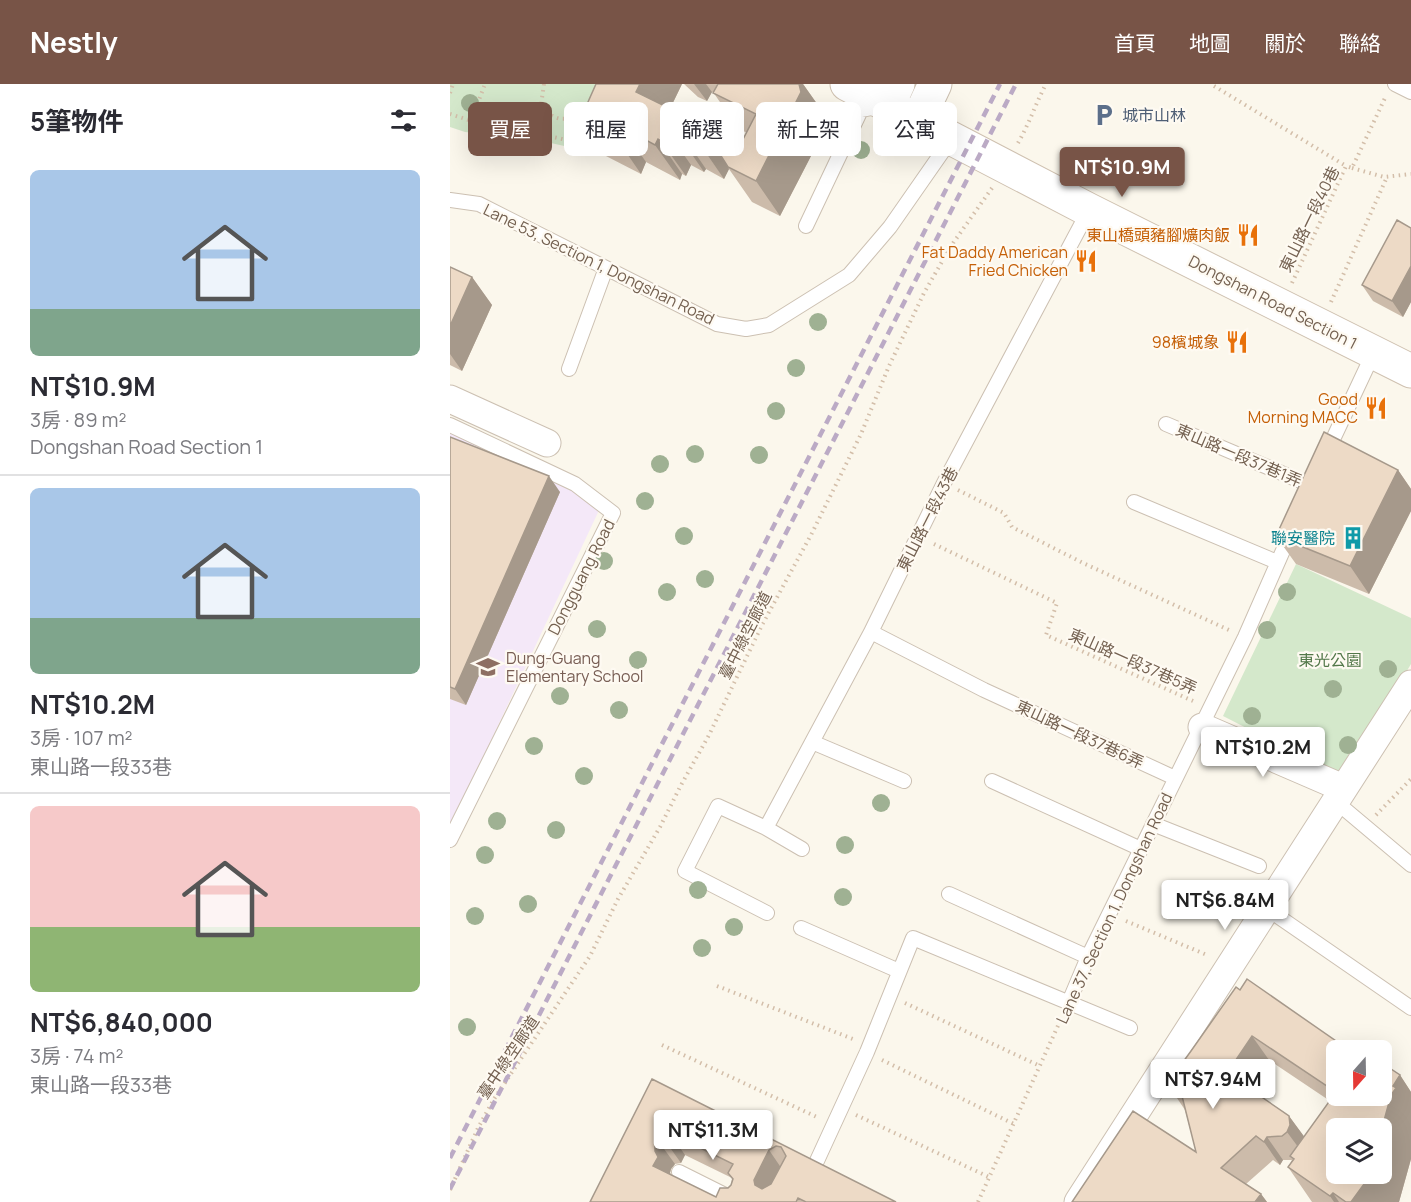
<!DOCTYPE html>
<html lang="zh-TW">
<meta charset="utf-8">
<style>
:root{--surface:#fff;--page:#f7f7f7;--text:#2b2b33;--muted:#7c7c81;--line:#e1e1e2;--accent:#785447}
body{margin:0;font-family:Manrope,"Noto Sans TC",sans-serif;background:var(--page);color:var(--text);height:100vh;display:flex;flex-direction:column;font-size:22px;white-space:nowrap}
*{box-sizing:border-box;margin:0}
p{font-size:20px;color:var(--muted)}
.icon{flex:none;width:33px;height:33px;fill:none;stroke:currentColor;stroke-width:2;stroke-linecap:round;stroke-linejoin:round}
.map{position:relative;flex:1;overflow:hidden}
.sheet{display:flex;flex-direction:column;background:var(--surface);width:450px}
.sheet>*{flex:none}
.hud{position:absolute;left:18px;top:18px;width:570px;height:54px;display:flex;gap:12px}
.needle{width:39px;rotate:200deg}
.tools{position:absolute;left:876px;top:956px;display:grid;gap:12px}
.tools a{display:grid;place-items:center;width:66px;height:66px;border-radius:9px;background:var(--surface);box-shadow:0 6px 24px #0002;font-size:30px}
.price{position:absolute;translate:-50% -51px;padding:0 14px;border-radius:6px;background:#fff;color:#222;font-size:20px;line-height:39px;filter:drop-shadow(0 2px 3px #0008)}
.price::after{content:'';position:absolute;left:50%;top:36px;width:18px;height:14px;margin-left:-9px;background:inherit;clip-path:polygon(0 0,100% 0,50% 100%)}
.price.current{background:var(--accent);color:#fff}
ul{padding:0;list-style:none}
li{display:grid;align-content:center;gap:12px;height:318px;padding:0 30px}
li+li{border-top:2px solid var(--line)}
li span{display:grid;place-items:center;height:186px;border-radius:9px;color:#555}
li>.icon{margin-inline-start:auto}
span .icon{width:108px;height:108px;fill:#fffc;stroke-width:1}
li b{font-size:26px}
h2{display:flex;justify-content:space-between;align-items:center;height:72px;padding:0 30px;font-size:26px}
.pill{padding:0 21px;border-radius:9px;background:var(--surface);box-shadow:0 6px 24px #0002;font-size:21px;line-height:54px}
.pill.current{background:var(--accent);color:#fff}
header{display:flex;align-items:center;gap:36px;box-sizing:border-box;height:84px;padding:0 30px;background:var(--accent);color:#fff}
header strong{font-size:28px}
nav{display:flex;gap:33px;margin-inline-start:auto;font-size:21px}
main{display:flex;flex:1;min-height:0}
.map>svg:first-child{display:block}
.education{fill:#f4e8f8}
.green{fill:#d4e8cb}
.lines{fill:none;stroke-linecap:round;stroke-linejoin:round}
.service-casing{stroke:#ccc0b2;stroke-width:16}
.minor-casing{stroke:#ccc0b2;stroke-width:29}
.tertiary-casing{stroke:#ccc0b2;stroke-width:35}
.secondary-casing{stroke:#cfc1b0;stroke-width:35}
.path{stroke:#d3bea9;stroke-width:4;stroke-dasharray:1.5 4.5;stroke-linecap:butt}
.service{stroke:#fff;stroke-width:14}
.minor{stroke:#fff;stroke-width:27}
.tertiary{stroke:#fff;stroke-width:33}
.secondary{stroke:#fff;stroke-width:33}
.rail{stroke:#bbaac5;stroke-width:4.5;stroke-dasharray:9 6;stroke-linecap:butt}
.tree{fill:#9fb193}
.wall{fill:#cba;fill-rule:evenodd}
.shaded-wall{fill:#a6998b}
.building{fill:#eddac6;stroke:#a6998b;stroke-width:1.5;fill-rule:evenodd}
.labels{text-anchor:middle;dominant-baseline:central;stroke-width:4.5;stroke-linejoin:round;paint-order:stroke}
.service-label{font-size:16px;fill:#4e5e75;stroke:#fefaf2;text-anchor:start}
.street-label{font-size:16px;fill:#746151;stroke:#fefaf2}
.food-label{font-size:16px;fill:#c56008;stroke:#fefaf2;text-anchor:end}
.culture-label{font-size:16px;fill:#0d838f;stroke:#fefaf2;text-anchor:end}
.education-label{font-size:16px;fill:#785e54;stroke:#fefaf2;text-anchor:start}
.park-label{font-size:16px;fill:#53784a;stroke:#fefaf2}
</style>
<header>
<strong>Nestly</strong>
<nav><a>首頁</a><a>地圖</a><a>關於</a><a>聯絡</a></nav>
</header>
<main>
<section class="sheet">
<h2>5筆物件<svg class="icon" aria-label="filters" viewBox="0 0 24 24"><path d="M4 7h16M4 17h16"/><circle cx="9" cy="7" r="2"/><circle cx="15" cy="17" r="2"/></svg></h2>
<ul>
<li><span style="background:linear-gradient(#a9c7e8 75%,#7fa58c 0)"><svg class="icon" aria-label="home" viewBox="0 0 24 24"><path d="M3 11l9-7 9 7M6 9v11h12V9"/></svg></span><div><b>NT$10.9M</b><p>3房 · 89 m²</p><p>Dongshan Road Section 1</p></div></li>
<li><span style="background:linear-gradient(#a9c7e8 70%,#7fa58c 0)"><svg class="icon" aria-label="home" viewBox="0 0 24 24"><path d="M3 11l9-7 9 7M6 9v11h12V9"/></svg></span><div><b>NT$10.2M</b><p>3房 · 107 m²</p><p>東山路一段33巷</p></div></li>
<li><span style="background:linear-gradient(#f6c9c9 65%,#8fb573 0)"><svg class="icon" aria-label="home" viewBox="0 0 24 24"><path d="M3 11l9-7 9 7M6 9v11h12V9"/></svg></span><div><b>NT$6,840,000</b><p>3房 · 74 m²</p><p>東山路一段33巷</p></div></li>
</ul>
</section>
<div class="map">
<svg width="961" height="1118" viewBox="0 0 961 1118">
<rect width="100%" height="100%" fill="#fbf7ec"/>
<!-- education -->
<path class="education" d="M 0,339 L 143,411 L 151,422 L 0,744 Z"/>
<!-- green -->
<path class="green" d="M 0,0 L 176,0 L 145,69 L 79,54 L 15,48 L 0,43 Z
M 846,480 L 961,534 L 961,580 L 893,693 L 773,632 Z"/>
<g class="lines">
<!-- service casing -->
<g class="service-casing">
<path id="service" d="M 945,0 L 961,8
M 0,116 L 29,120 L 267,240 L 296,245 L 319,241 L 399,191 L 440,143 L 502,54
M 356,142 L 411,26 L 427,23
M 119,285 L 156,184
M 716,340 L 862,402
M 0,341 L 125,400 L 163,429 L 0,756
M 877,368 L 923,270
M 684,418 L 827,478
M 421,548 L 534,606 L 725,694
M 362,658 L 454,697
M 542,697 L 691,765
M 885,717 L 961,781
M 703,740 L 809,782
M 316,744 L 421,548 L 494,399 L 639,126
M 499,810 L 638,873
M 816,824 L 961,924
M 317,829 L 235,787 L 268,722 L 316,744 L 352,765
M 351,844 L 449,887
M 619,918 L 638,873 L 795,553 L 842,446
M 366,1079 L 417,968 L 463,854 L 680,944
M 229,1088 L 289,1118"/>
</g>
<!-- minor casing -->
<g class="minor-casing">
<path id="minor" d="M 0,315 L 97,359
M 752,643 L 893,704
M 628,1118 L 961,600"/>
</g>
<!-- tertiary casing -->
<g class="tertiary-casing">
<path id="tertiary" d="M 438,22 L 448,0
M 468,36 L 485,0"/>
</g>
<!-- secondary casing -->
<g class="secondary-casing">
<path id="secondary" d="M 397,0 L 639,126 L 961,287"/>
</g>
<!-- path -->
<path class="path" d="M 94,0 L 91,21 C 104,39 118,38 136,26
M 764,2 L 896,82
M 0,9 L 3,0
M 0,30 L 25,38 L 51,43 L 65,44 L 133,60 L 144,61 L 146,54
M 21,37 L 35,0
M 568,59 C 579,40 586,19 596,0
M 902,84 L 934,93 L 961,90
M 842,199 L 896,82 L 902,84 L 935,14
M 881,218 L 937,93
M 508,406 L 554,429 L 562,443 L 633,479 L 779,546
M 484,460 L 607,519 L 596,551 L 743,617
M 926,731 L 961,695
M 676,837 L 757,871
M 267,902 L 403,955
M 455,919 L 590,982
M 212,961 L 369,1034
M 432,976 L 564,1040
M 406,1031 L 539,1093
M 0,1106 L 28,1044 L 44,1015 L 140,872 L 168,815 L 210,743 L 230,703 L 259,651 L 312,541 L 362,449 L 411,350 L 439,282 L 474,209 L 501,162 L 542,104
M 528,1118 L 611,935"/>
<!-- service -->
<use href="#service" class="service"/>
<!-- minor -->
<use href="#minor" class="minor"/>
<!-- tertiary -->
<use href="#tertiary" class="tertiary"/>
<!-- secondary -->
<use href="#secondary" class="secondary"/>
<!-- rail -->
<path class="rail" d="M 0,1074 L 550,0
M 0,1105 L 566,0"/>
</g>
<!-- trees -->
<g class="tree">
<circle cx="20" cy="19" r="9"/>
<circle cx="65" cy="28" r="9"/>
<circle cx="411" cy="66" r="9"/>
<circle cx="368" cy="238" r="9"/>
<circle cx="346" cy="284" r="9"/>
<circle cx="326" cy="327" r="9"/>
<circle cx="245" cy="370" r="9"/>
<circle cx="309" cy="371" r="9"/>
<circle cx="210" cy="380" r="9"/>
<circle cx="195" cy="417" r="9"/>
<circle cx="234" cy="452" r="9"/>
<circle cx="154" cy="477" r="9"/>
<circle cx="255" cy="495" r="9"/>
<circle cx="217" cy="508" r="9"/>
<circle cx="837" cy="508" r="9"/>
<circle cx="147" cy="545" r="9"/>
<circle cx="817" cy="546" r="9"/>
<circle cx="188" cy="576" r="9"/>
<circle cx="938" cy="585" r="9"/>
<circle cx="883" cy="605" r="9"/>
<circle cx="110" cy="612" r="9"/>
<circle cx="169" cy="626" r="9"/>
<circle cx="802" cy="632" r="9"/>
<circle cx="898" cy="661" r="9"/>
<circle cx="84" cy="662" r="9"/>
<circle cx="856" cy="664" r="9"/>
<circle cx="134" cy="692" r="9"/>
<circle cx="431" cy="719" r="9"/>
<circle cx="47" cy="737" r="9"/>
<circle cx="106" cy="746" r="9"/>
<circle cx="395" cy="761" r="9"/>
<circle cx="35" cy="771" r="9"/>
<circle cx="248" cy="806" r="9"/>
<circle cx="393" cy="813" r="9"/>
<circle cx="78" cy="820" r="9"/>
<circle cx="25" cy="832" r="9"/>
<circle cx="284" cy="843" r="9"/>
<circle cx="252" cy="864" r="9"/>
<circle cx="17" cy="943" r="9"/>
</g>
<!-- wall -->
<path class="wall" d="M 232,0 L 220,25 L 289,63 L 297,49 L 288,44 L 263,8 L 262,8 L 257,17 L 248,13 L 234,0 L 353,0 L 370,24 L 376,43 L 330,132 L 302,118 L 279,85 L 274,95 L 256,85 L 254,88 L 241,81 L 236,92 L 232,90 L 230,96 L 196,78 L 191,90 L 154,71 L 130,36 Z
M 961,144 L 961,218 L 953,233 L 923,217 L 912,201 Z
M 0,183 L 22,193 L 42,221 L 12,287 L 0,281 Z
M 0,353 L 110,408 L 16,621 L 0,615 Z
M 948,386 L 961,405 L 961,427 L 919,510 L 846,480 L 826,452 Z
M 786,903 L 886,966 L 950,991 L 961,1008 L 961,1075 L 949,1118 L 862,1118 L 838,1083 L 842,1076 L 833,1076 L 830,1081 L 823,1076 L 796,1100 L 811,1110 L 817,1118 L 622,1118 L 746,1068 L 735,1026 L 721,1005 L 728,994 L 725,989 ZM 819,976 L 880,1017 L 854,1053 L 839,1032 L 799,1004 Z
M 202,995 L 446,1118 L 140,1118 ZM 235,1071 L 282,1094 L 281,1101 L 266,1113 L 221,1091 L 220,1089 L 221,1085 L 225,1080 L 231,1079 Z"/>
<!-- shaded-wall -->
<path class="shaded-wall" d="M 190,0 L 232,0 L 211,43 L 186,8 Z
M 244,0 L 256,0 L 262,8 L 257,17 Z
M 349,0 L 353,0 L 370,24 L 376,43 L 330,132 L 306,97 Z
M 262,35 L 287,70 L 256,47 Z
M 172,43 L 196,78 L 191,90 L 167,55 Z
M 217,47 L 241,81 L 236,92 L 211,57 Z
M 256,48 L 279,85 L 274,95 L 250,60 Z
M 232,50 L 256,85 L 254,88 L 230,53 Z
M 208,55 L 232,90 L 230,96 L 205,61 Z
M 961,182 L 961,218 L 953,233 L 942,217 Z
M 22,193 L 42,221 L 12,287 L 0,270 L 0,242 Z
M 948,386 L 961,405 L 961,427 L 919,510 L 900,482 Z
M 99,392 L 110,408 L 16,621 L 5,605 Z
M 802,952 L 819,976 L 793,1012 L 777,989 Z
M 950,991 L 961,1008 L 961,1075 L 949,1118 L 901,1118 L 919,1089 L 932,1089 L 932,1044 L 943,1002 Z
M 839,1032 L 856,1055 L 854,1071 L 837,1048 Z
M 220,1049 L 235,1071 L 231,1079 L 216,1058 Z
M 817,1053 L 833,1076 L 830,1081 L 814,1058 Z
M 209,1058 L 225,1080 L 221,1085 L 220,1089 L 223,1095 L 203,1082 L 205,1063 Z
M 319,1066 L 334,1088 L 319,1118 L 305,1101 L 304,1096 Z
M 883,1109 L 889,1118 L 884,1118 L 880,1112 Z
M 811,1110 L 817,1118 L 805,1118 Z"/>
<!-- building -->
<path class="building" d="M 146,0 L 190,0 L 186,8 L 231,30 L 235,21 L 262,35 L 256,47 L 289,63 L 306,30 L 263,9 L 268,0 L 349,0 L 351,8 L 306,97 L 278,83 L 256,48 L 250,60 L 232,50 L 230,53 L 217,47 L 211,57 L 208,55 L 205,61 L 172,43 L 167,55 L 130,36 Z
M 947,136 L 961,144 L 961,182 L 942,217 L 912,201 Z
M 0,183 L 22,193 L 0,242 Z
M 874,348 L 948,386 L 900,482 L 826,452 Z
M 0,353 L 99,392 L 5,605 L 0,603 Z
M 797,895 L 899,966 L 886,966 L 886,1008 L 802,952 L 777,989 L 839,1032 L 840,1041 L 837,1048 L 832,1052 L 817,1053 L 814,1058 L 806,1052 L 771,1084 L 811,1110 L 805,1118 L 622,1118 L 683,1027 L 746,1068 L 732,1012 L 721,1005 L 729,992 L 725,989 L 741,967 L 786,903 L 790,906 Z
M 932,979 L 950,991 L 943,1002 L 946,1004 L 941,1011 L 932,1044 L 886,1044 L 886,1089 L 919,1089 L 917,1096 L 901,1118 L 896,1118 L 883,1109 L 880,1112 L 838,1083 L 844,1075 L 840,1072 L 886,1008 L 886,1011 L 932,1011 Z
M 202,995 L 446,1118 L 356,1118 L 348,1114 L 346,1118 L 140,1118 ZM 220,1049 L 283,1080 L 278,1089 L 283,1095 L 281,1101 L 278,1104 L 270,1104 L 266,1113 L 203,1082 L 208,1073 L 205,1067 L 205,1063 L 209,1058 L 216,1058 ZM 326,1062 L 331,1063 L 336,1072 L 321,1100 L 312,1105 L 305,1101 L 304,1096 L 319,1066 Z"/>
<!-- icons -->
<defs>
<g id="parking-bare" transform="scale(1.8)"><path d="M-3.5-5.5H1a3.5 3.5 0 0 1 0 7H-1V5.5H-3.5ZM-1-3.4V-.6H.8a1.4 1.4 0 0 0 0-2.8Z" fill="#5c6f8a" stroke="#fefaf2" stroke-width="2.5" paint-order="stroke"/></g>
<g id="restaurant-bare" transform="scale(1.8)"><path d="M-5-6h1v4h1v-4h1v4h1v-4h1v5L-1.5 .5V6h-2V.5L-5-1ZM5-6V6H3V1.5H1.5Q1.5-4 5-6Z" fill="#e8710a" stroke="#fefaf2" stroke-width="2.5" paint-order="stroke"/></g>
<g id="building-bare" transform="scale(1.8)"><path d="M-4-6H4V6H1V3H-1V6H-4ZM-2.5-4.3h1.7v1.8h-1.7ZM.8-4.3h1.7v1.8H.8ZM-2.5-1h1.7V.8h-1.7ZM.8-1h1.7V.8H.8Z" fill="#0f9aa8" stroke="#fefaf2" stroke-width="2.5" paint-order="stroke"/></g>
<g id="school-bare" transform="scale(1.8)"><path d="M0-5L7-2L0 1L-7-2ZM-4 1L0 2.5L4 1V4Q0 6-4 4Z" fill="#8d6e63" stroke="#fefaf2" stroke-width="2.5" paint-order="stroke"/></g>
</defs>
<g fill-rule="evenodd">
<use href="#parking-bare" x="654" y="31"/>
<use href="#restaurant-bare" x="798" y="151"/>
<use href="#restaurant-bare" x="636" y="177"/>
<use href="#restaurant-bare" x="787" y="258"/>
<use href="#restaurant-bare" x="926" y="324"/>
<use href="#building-bare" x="903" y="454"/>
<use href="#school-bare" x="38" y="583"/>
</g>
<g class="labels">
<!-- service labels -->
<g class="service-label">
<text x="672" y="31">城市山林</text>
</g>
<!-- street labels -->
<g class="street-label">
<text transform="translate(859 135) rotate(-64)">東山路一段40巷</text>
<text transform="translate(149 180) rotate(26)">Lane 53, Section 1, Dongshan Road</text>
<text transform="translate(823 218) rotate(27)">Dongshan Road Section 1</text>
<text transform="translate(789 371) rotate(23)">東山路一段37巷1弄</text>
<text transform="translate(477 435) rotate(-63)">東山路一段43巷</text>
<text transform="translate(131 493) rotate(-63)">Dongguang Road</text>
<text transform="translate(295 551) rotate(-63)">臺中綠空廊道</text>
<text transform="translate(683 577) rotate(24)">東山路一段37巷5弄</text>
<text transform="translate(630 650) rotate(25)">東山路一段37巷6弄</text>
<text transform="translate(664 824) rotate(-65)">Lane 37, Section 1, Dongshan Road</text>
<text transform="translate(58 973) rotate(-56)">臺中綠空廊道</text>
</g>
<!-- food labels -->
<g class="food-label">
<text x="780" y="151">東山橋頭豬腳爌肉飯</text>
<text x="618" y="168">Fat Daddy American<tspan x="618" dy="18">Fried Chicken</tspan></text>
<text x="769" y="258">98檳城象</text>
<text x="908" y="315">Good<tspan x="908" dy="18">Morning MACC</tspan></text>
</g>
<!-- culture labels -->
<g class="culture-label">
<text x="885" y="454">聯安醫院</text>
</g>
<!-- education labels -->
<g class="education-label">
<text x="56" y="574">Dung-Guang<tspan x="56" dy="18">Elementary School</tspan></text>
</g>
<!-- park labels -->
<g class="park-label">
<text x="880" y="576">東光公園</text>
</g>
</g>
</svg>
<div class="tools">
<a><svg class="needle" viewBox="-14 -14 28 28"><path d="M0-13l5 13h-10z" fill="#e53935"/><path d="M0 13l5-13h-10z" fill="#7c7c81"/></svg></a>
<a><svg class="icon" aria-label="layers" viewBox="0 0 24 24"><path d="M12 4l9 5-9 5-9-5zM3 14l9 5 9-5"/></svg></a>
</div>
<b class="price current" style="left:672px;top:114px">NT$10.9M</b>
<b class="price" style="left:813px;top:694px">NT$10.2M</b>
<b class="price" style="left:775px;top:847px">NT$6.84M</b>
<b class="price" style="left:763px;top:1026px">NT$7.94M</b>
<b class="price" style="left:263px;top:1077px">NT$11.3M</b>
<div class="hud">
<a class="pill current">買屋</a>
<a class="pill">租屋</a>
<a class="pill">篩選</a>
<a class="pill">新上架</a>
<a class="pill">公寓</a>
</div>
</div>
</main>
